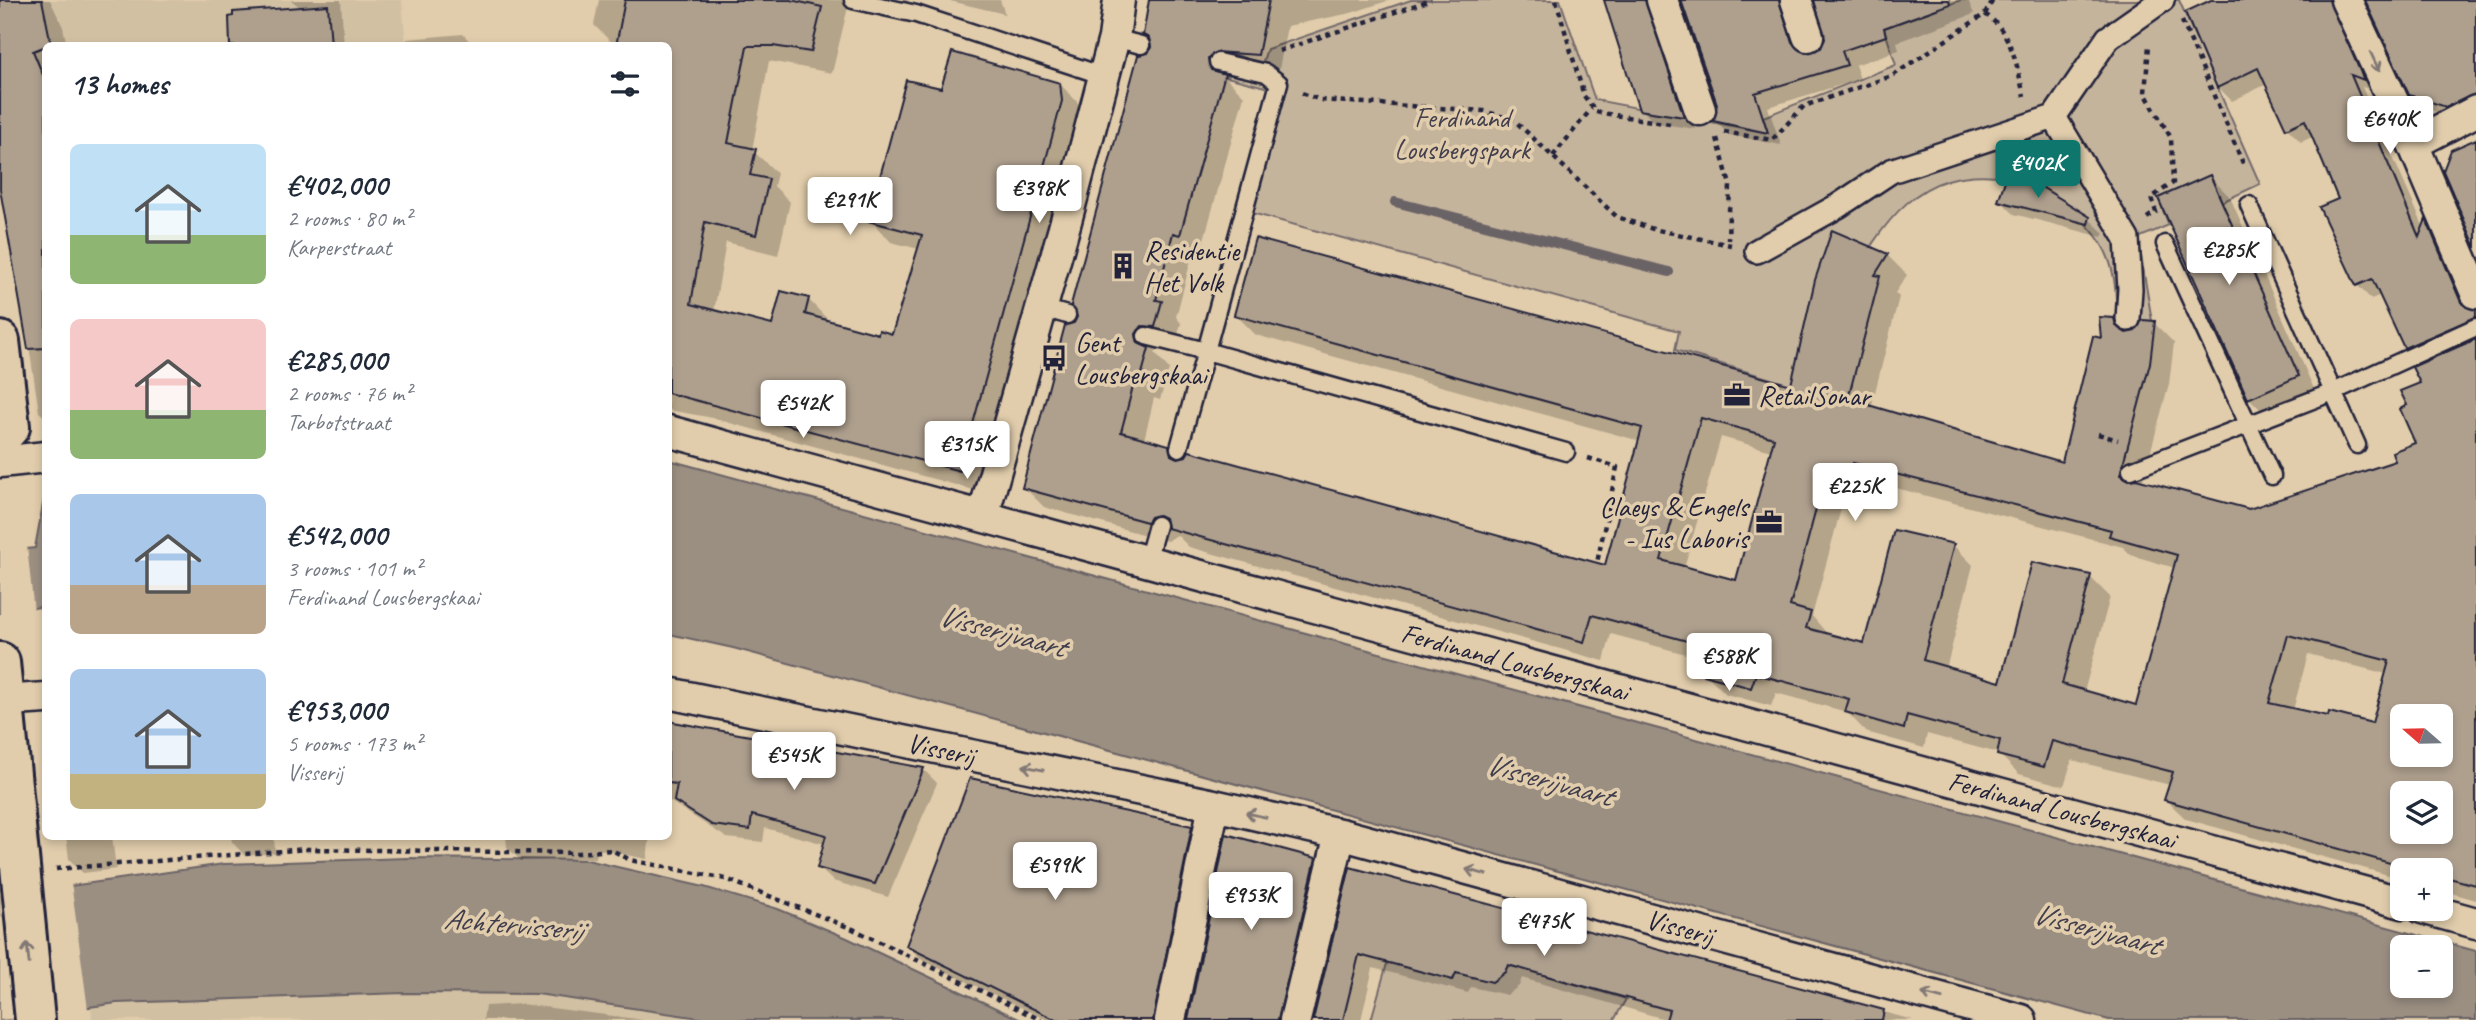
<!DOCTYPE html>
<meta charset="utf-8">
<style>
:root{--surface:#fff;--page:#f2f2f3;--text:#1f2937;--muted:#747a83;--accent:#0f766e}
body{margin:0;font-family:Caveat,sans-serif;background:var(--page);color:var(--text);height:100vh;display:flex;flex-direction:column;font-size:26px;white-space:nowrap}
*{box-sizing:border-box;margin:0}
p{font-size:23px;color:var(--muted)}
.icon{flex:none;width:38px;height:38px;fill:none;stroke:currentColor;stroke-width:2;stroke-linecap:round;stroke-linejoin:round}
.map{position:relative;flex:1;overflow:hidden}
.drawer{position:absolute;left:42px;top:42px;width:630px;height:798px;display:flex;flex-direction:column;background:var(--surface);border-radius:10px;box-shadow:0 4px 10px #0003}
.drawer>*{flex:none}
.needle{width:46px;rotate:290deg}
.fabs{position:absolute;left:2390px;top:704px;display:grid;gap:14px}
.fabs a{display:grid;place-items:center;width:63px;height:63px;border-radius:10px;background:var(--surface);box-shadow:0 4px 10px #0003;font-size:35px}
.price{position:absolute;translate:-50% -60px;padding:0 16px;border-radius:7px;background:#fff;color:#222;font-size:23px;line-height:46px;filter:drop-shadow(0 2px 4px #0008)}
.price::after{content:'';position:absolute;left:50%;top:42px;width:21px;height:16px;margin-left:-10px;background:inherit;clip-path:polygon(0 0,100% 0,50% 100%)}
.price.selected{background:var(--accent);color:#fff}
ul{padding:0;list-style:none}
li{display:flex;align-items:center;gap:21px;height:175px;padding:0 28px}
li span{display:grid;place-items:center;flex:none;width:196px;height:140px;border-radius:10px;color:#555}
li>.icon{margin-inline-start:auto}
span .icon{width:84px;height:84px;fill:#fffc;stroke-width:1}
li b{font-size:30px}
h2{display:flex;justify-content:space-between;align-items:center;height:84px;padding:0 28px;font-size:30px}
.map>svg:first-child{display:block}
.built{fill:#d2c0a3}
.green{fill:#c5b49c;stroke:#746b6c;stroke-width:2}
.water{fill:#9b8f82;stroke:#6b6366;stroke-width:2;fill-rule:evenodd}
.pier{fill:#e1cdac}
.shadow{fill:#0003;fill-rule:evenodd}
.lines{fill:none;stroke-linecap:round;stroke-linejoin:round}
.stream{stroke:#6b6366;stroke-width:10}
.building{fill:#afa08e;stroke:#22223b;stroke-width:2;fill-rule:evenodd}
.service-casing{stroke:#22223b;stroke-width:21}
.pedestrian-casing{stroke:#22223b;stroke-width:28}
.minor-casing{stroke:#22223b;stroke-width:35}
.tertiary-casing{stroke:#22223b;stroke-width:44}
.path{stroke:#22223b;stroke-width:4.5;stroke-dasharray:5 5;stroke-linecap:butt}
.service{stroke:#e1cdac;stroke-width:16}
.pedestrian{stroke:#e1cdac;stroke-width:23}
.minor{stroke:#e1cdac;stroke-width:30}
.tertiary{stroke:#e1cdac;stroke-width:38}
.oneway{stroke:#827874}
.labels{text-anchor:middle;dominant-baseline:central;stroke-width:7;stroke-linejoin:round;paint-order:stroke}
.park-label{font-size:28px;fill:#433f4e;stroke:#e1cdac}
.poi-label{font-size:28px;fill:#22223b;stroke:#e1cdac;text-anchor:start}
.street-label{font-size:28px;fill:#22223b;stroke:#e1cdac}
.water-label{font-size:30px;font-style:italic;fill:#403d4d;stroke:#e1cdac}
</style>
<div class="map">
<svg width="2476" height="1020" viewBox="0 0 2476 1020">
<rect width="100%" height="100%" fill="#e1cdac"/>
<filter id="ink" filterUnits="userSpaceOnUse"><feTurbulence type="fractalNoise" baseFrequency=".0143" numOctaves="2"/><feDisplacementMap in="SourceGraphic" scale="14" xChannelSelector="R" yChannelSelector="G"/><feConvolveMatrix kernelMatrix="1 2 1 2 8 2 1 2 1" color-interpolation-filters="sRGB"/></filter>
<g filter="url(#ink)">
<!-- built -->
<path class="built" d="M 0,0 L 402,0 L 406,45 L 46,46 L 45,62 L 0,79 Z
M 404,993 L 537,994 L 694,1017 L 693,1020 L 92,1020 L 91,1006 L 275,995 Z"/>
<!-- green -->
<path class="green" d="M 1411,0 L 1560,0 L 1595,100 L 1768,133 L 1763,117 L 1896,65 L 1884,28 L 1961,0 L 2179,0 L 2260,184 L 2222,202 L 2210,175 L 2158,198 L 2169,225 L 2138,238 L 2152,321 L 2116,318 C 2119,245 2091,221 2033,185 L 2034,181 L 2008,175 L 2006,177 C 1917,164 1883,223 1844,291 C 1826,322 1809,353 1791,385 L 1675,350 L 1679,331 L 1252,213 L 1285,92 L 1215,74 L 1221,50 L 1262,64 L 1267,49 Z
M 1388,960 L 1453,980 L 1459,967 L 1492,982 L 1499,977 L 1501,967 L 1508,965 L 1626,999 L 1614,1020 L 1371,1020 Z"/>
<!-- water -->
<path class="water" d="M 669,460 L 2476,951 L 2476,1020 L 2109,1020 L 733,648 L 669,634 ZM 2403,947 L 2441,947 L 2441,985 L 2403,985 Z
M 45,493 L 45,618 L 40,607 L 0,613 L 0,552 L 35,548 Z
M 407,858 L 587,860 L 704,887 L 778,909 L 847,938 L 1021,1020 L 713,1020 L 537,994 L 404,993 L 117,1003 L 0,1020 L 0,896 L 224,864 Z"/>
<!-- pier -->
<path class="pier" d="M 27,546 L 34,612 L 0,617 L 0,549 Z
M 71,882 L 88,1010 L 0,1020 L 0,892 Z"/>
<!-- shadow -->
<path class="shadow" d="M 0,0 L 50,0 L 63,27 L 67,46 L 46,46 L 46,418 L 39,412 L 10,221 L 0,185 Z
M 291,0 L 341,0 L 344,46 L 231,46 L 301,8 Z
M 599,0 L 908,0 L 904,17 L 848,7 L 832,73 L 769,61 L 752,150 L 777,173 L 774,186 L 790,202 L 778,255 L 726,242 L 714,312 L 774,327 L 808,299 L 829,321 L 879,336 L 893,336 L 919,249 L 891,242 L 870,220 L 942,91 L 1060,84 L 1081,106 L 981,492 L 708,417 L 668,410 L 668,46 L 615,46 L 594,25 Z
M 946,0 L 1000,0 L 1005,14 Z
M 1151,0 L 1390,0 L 1351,13 L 1287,26 L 1278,75 L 1236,71 L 1227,79 L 1244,96 L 1200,254 L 1193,252 L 1176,317 L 1181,323 L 1175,346 L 1164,345 L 1155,353 L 1169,369 L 1160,400 L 1154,398 L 1144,440 L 1168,447 L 1180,459 L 1607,567 L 1640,441 L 1256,335 L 1236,315 L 1792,387 L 1887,255 L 1907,275 L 1895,293 L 1899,297 L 1871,408 L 2064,464 L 2103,341 L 2113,320 L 2128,334 L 2154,323 L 2174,343 L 2169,384 L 2142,483 L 2249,511 L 2397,462 L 2417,444 L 2410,406 L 2422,384 L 2476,354 L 2476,900 L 2441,890 L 2441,870 L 2403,870 L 2403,879 L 2186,819 L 2166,800 L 2170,785 L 2072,760 L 2064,786 L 2019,774 L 1998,753 L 1927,734 L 1924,748 L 1866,732 L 1847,712 L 1776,693 L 1771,706 L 1726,694 L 1706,674 L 1708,660 L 1611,634 L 1604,661 L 1189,547 L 1177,535 L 1167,541 L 1044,507 L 1024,487 L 1079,317 L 1153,47 L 1145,34 ZM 1721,437 L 1772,451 L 1737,582 L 1684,568 ZM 1873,482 L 2123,547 L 2131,555 L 2175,568 L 2138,707 L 2084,692 L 2110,597 L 2090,577 L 2001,684 L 1946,669 L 1973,565 L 1953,545 L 1865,645 L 1829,636 L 1812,616 L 1846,490 L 1867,498 ZM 2308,654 L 2387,674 L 2373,725 L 2293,710 ZM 2403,716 L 2441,716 L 2441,754 L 2403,754 ZM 2403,793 L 2441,793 L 2441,831 L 2403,831 Z
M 1605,0 L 1666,0 L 1658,20 L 1696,129 L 1655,123 L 1641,109 Z
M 1682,0 L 1802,0 L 1793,21 L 1806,55 L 1822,49 L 1827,41 L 1815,0 L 1968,0 L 1974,14 L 1897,42 L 1899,50 L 1855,65 L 1860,79 L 1768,107 L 1781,145 L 1729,135 L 1715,121 L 1718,104 Z
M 2215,0 L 2326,0 L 2372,90 L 2362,87 L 2472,337 L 2419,361 L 2405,347 L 2381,295 L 2371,299 L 2357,285 L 2341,200 L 2314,136 L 2301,142 L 2287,128 L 2267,84 L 2232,101 L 2218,87 Z
M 2377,0 L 2476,0 L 2476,112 L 2461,120 L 2425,108 L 2411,94 Z
M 463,34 L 474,46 L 408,46 L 407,39 Z
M 2210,177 L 2230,197 L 2317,396 L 2269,418 L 2249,398 Z
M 2000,200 L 2089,219 L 2104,233 L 2102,237 L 2014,214 Z
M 668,723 L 923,769 L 937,783 L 888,897 L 833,881 L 819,868 L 825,844 L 765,828 L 763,842 L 727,838 L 668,800 Z
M 1191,828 L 1205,842 L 1169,1020 L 1047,1020 L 922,960 L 908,946 Z
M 66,836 L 112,836 L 116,869 L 83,873 L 69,859 Z
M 231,836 L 274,836 L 275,853 L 245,856 L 232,842 Z
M 506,836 L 650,836 L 647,859 L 597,849 L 596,858 L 521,861 L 507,847 Z
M 1315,859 L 1330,873 L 1294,1020 L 1190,1020 Z
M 1351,869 L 1913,1020 L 1668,1020 L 1522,978 L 1519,986 L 1507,995 L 1471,987 L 1468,993 L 1373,968 L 1361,1020 L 1315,1020 Z
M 521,1004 L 644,1020 L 483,1020 L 485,1006 Z"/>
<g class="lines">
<!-- stream -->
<path class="stream" d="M 1395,202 L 1669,272"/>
</g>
<!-- building -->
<path class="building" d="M 0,0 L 42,0 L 51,44 L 33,51 L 46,82 L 46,348 L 28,349 L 0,189 Z
M 625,0 L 791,0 L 822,7 L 811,52 L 773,46 L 747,46 L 728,143 L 756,149 L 750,175 L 769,179 L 756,235 L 705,222 L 691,304 L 772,325 L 781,291 L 809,298 L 805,314 L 878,334 L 879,330 L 892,334 L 922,235 L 868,221 L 906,80 L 941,88 L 952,52 L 1060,83 L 1062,101 L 960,471 L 668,393 L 668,46 L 616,46 Z
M 1149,0 L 1269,0 L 1258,55 L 1216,52 L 1208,59 L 1211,70 L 1225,74 L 1180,235 L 1173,233 L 1156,300 L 1162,301 L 1155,327 L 1142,326 L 1136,334 L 1138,343 L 1149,348 L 1140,381 L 1135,379 L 1121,432 L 1169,445 L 1171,455 L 1177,458 L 1186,456 L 1189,451 L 1605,565 L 1642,428 L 1234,315 L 1255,238 L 1791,385 L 1815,280 L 1832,230 L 1888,254 L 1875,275 L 1880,276 L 1848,399 L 2062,462 L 2093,336 L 2101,338 L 2099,317 L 2114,318 L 2116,326 L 2126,333 L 2135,331 L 2142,320 L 2155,321 L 2150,363 L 2120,475 L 2129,480 L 2136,479 L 2249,509 L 2395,461 L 2392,452 L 2415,443 L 2400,409 L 2407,405 L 2400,391 L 2420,383 L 2412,367 L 2476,339 L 2476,885 L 2441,876 L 2441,870 L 2415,870 L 2164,800 L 2173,772 L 2052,741 L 2044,767 L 1997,755 L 2000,740 L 1907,715 L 1904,729 L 1845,712 L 1849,699 L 1756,674 L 1751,688 L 1704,675 L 1709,647 L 1592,615 L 1584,642 L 1167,528 L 1165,518 L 1159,515 L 1150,517 L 1147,522 L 1022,488 L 1065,325 L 1074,323 L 1077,317 L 1071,305 L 1138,55 L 1148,53 L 1151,47 L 1149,38 L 1143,35 ZM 1701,418 L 1774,438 L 1736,580 L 1661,560 ZM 1853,463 L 2111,530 L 2109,536 L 2177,555 L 2136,705 L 2062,684 L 2091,575 L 2032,562 L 2000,682 L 1923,660 L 1954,544 L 1894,530 L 1864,643 L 1806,628 L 1811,612 L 1790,606 L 1826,472 L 1847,479 ZM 2288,635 L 2389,661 L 2372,723 L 2329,712 L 2328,716 L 2269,703 ZM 2403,716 L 2441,716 L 2441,754 L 2403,754 ZM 2403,793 L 2441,793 L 2441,831 L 2403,831 Z
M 1604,0 L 1645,0 L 1684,117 L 1639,110 Z
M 1681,0 L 1779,0 L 1792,42 L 1805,53 L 1821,48 L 1825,39 L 1814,0 L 1949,0 L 1950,4 L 1884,28 L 1886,36 L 1842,51 L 1847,65 L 1755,93 L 1768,133 L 1713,121 L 1717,104 Z
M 2211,0 L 2329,0 L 2364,80 L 2351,75 L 2419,237 L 2426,219 L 2460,300 L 2466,307 L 2476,310 L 2476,317 L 2404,348 L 2372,279 L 2356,286 L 2319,207 L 2338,199 L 2305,120 L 2286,129 L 2258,68 L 2217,88 L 2185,12 Z
M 2365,0 L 2476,0 L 2476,94 L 2446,107 L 2409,95 Z
M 328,5 L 331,46 L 230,46 L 229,17 L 233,16 L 233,12 Z
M 2476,139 L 2476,248 L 2443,171 L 2451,150 Z
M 2007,175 L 2030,180 L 2090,217 L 2088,224 L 1998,201 Z
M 2210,175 L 2299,376 L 2248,399 L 2158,198 Z
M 668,721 L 924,768 L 875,884 L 817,868 L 826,835 L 752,815 L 750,830 L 712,825 L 674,801 L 677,784 L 668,783 Z
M 970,778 L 1192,826 L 1153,1020 L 1056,1020 L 906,946 Z
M 1226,834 L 1316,858 L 1278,1020 L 1188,1020 Z
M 1350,867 L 1884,1010 L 1882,1020 L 1666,1020 L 1669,1010 L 1508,965 L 1505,972 L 1492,982 L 1456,973 L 1453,980 L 1359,955 L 1343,1020 L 1313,1020 Z"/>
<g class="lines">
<!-- service casing -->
<g class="service-casing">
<path id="service" d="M 853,0 L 916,14 L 1104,76
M 1114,38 L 1141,45
M 1218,62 L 1266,73 L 1279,83 L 1206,351 L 1566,452
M 2249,205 L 2357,445
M 2165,244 L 2272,476
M 1042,308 L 1067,315
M 1146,336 L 1206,351 L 1179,448
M 2131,470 L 2333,392 L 2476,327
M 1147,561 L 1157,525"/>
</g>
<!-- pedestrian casing -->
<g class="pedestrian-casing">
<path id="pedestrian" d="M 2054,117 L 2127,239 L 2130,289 L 2128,319
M 1757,251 L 1838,206 L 1891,171 L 2054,117 L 2108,38 L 2162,0"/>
</g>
<!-- minor casing -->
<g class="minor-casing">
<path id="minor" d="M 1662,0 L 1700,110
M 1796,0 L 1808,36
M 2346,0 L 2413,144 L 2476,293
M 2413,144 L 2476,111
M 668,431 L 2403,903
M 0,462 L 46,457
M 983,516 L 1066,221 L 1114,38 L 1119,0
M 668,693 L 1214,805 L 1340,834 L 2021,1020
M 0,701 L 46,698
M 2422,908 L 2476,923
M 1170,1020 L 1214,805
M 1295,1020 L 1340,834"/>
</g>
<!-- tertiary casing -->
<g class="tertiary-casing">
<path id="tertiary" d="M 0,341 L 10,427 L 0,438
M 0,662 L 35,1020"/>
</g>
<!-- path -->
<path class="path" d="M 1556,0 L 1584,96 L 1596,112 L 1670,124
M 1985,14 C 2012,32 2017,66 2024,96
M 2182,21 L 2245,168
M 1279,51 L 1431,0
M 1302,93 L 1320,100 L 1484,111 L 1514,120 L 1617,217 L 1653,229 L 1731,245
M 1724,132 L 1772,140 L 1804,106 L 1892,76 L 1985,14 L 1993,0
M 1717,138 L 1730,185 L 1728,240
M 1553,156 L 1592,108
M 2147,218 L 2156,212 L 2151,198 L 2173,183 L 2171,138 L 2145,93 L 2149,45
M 2098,434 L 2118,440
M 1588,458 L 1617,467 L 1597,563
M 56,869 L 307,849 L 578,853 L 612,850 L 630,860 L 726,879 L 853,929 L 1041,1020"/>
<!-- service -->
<use href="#service" class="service"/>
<!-- pedestrian -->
<use href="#pedestrian" class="pedestrian"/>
<!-- minor -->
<use href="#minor" class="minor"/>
<!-- tertiary -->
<use href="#tertiary" class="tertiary"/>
</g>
<!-- one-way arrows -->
<defs><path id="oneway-shaft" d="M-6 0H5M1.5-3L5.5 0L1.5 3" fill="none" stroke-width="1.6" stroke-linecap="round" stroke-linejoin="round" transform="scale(1.75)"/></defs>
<g class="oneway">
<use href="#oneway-shaft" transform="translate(2375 62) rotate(65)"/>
<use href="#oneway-shaft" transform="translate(1033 768) rotate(-168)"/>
<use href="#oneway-shaft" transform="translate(1256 815) rotate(-167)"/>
<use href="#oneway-shaft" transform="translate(1476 872) rotate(-165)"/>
<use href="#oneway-shaft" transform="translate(28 953) rotate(-96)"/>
<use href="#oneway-shaft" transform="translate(1932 996) rotate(-165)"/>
</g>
</g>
<!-- icons -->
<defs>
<g id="building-bare" transform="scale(2.1)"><path d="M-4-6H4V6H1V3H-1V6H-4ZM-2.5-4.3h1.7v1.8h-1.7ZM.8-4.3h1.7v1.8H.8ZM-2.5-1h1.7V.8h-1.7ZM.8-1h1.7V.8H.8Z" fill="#22223b" stroke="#e1cdac" stroke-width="2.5" paint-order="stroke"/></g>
<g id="bus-bare" transform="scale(2.1)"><path d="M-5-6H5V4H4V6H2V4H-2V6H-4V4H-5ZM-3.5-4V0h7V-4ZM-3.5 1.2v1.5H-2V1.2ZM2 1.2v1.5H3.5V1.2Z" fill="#22223b" stroke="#e1cdac" stroke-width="2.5" paint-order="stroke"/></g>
<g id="office-bare" transform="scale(2.1)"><path d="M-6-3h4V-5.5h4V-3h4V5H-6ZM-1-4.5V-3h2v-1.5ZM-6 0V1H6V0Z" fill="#22223b" stroke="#e1cdac" stroke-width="2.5" paint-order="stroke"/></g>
</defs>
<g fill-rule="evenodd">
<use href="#building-bare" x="1123" y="266"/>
<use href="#bus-bare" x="1054" y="358"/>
<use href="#office-bare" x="1737" y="395"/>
<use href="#office-bare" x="1769" y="522"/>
</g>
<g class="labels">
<!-- park labels -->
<g class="park-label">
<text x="1462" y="117">Ferdinand<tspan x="1462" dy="32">Lousbergspark</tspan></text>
</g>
<!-- poi labels -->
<g class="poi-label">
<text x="1144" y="250">Residentie<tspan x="1144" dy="32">Het Volk</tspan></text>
<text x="1075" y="342">Gent<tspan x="1075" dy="32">Lousbergskaai</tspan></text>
<text x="1758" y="395">RetailSonar</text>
<text x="1748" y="506" text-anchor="end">Claeys &amp; Engels<tspan x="1748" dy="32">- Ius Laboris</tspan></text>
</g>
<!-- street labels -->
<g class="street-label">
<text transform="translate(1515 662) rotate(15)">Ferdinand Lousbergskaai</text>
<text transform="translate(941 749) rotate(12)">Visserij</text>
<text transform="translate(2062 810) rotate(15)">Ferdinand Lousbergskaai</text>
<text transform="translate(1680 927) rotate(15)">Visserij</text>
</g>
<!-- water labels -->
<g class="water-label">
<text transform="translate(1002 631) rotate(15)">Visserijvaart</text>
<text transform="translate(1549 780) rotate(15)">Visserijvaart</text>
<text transform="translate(513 924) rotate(5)">Achtervisserij</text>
<text transform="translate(2096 929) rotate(15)">Visserijvaart</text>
</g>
</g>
</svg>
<div class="fabs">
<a><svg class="needle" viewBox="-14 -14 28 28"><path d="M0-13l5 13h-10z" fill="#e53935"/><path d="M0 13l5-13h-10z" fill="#747a83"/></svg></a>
<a><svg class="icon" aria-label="layers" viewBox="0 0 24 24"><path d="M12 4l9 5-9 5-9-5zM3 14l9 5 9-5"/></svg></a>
<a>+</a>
<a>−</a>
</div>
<b class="price" style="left:2390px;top:156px">€640K</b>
<b class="price selected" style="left:2038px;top:200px">€402K</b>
<b class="price" style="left:1039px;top:225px">€398K</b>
<b class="price" style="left:850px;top:237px">€291K</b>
<b class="price" style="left:2229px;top:287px">€285K</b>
<b class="price" style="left:803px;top:440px">€542K</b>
<b class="price" style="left:967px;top:481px">€315K</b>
<b class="price" style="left:1855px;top:523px">€225K</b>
<b class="price" style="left:1729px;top:693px">€588K</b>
<b class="price" style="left:794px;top:792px">€545K</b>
<b class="price" style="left:1055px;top:902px">€599K</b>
<b class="price" style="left:1251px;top:932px">€953K</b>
<b class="price" style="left:1544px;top:958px">€475K</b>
<section class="drawer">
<h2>13 homes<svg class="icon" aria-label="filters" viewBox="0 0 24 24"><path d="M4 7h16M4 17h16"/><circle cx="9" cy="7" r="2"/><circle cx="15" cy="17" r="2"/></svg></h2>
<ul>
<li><span style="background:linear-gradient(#bfe0f5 65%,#8fb573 0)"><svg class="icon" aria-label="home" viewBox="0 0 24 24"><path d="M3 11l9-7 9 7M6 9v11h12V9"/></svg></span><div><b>€402,000</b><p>2 rooms · 80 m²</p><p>Karperstraat</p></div></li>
<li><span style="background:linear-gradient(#f6c9c9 65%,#8fb573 0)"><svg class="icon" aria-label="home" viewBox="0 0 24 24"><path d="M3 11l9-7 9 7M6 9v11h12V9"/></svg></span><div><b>€285,000</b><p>2 rooms · 76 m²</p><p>Tarbotstraat</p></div></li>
<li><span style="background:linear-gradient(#a9c7e8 65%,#b9a48a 0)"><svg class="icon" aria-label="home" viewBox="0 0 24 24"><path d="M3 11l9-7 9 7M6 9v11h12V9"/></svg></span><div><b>€542,000</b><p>3 rooms · 101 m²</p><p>Ferdinand Lousbergskaai</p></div></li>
<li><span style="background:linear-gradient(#a9c7e8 75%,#c2b280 0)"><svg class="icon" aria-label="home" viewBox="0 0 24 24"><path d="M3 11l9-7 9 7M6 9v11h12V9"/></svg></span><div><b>€953,000</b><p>5 rooms · 173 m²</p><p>Visserij</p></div></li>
</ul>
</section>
</div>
